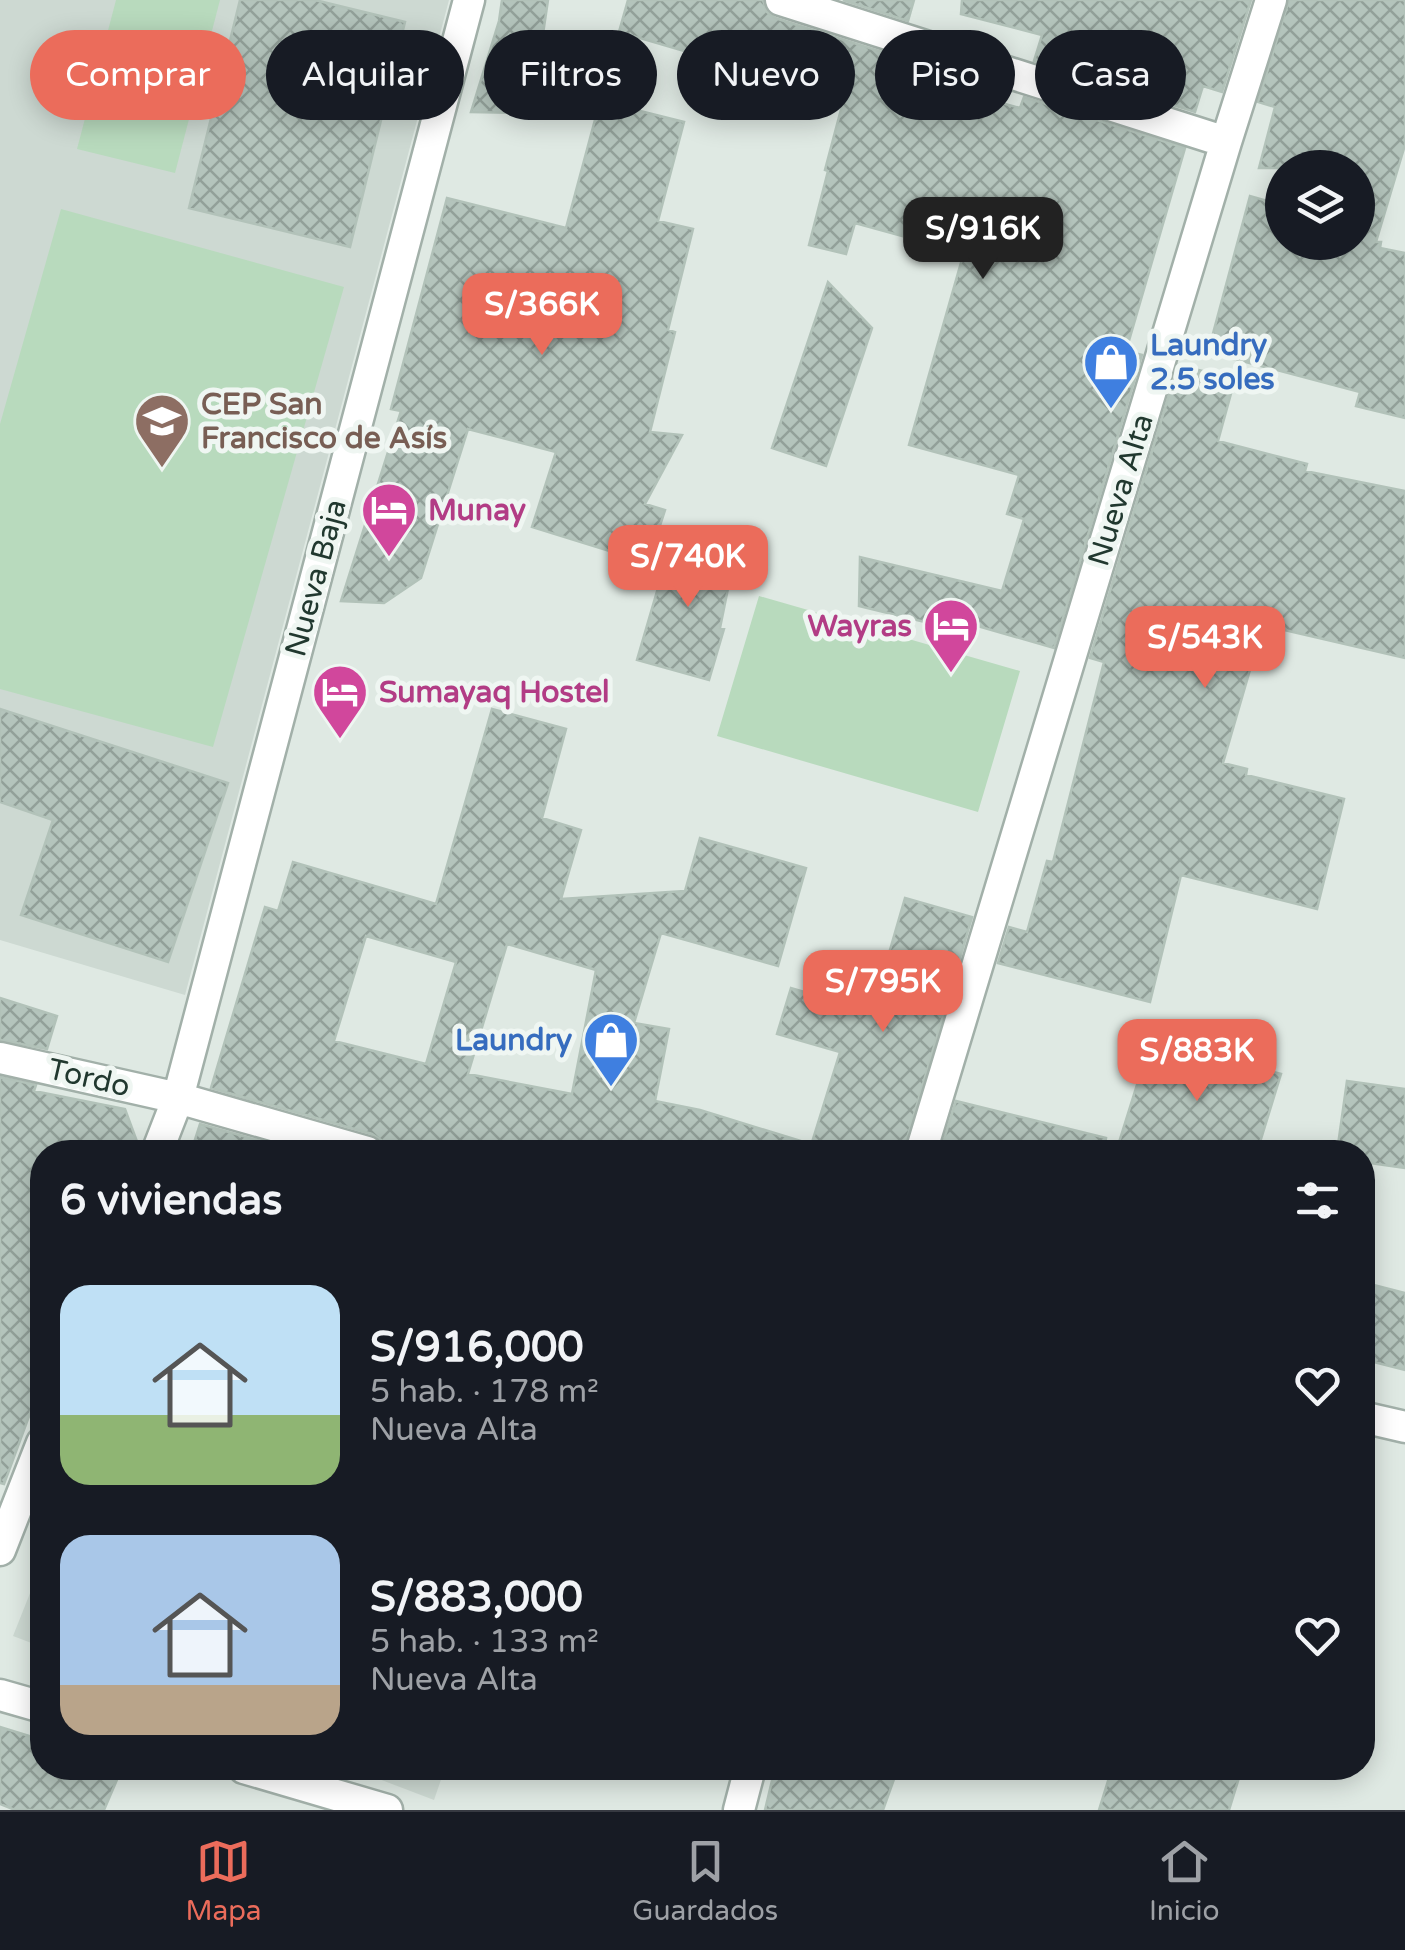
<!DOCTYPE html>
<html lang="es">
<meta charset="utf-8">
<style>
:root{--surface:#171b24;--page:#20242c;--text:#f1f3f6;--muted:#9ea1a6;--line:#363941;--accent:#eb6c5b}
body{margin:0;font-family:"Varela Round",sans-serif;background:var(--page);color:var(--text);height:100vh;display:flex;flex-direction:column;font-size:38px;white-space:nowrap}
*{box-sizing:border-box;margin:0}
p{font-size:32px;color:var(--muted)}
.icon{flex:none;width:55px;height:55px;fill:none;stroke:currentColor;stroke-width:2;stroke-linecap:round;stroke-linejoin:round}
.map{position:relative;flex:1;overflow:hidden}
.sheet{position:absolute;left:30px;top:1140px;width:1345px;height:640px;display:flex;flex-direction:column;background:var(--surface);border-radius:40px;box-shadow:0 5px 25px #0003}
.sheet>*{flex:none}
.hud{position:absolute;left:30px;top:30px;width:1345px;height:90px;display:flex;gap:20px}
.tools{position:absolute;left:1265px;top:150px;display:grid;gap:20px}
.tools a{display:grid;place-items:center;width:110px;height:110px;border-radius:50%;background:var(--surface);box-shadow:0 5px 25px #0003;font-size:50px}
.price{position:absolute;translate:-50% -85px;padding:0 22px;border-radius:20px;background:var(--accent);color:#fff;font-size:32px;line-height:65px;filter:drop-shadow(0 2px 5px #0008)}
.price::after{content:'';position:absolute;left:50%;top:60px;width:30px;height:22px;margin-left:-15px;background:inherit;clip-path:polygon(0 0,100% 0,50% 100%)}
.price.selected{background:#222;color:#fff}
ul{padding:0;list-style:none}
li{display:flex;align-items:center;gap:30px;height:250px;padding:0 30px}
li span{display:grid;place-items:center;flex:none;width:280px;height:200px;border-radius:30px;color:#555}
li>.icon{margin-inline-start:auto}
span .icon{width:120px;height:120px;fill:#fffc;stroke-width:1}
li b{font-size:42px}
h2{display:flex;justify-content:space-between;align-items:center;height:120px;padding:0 30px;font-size:42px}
.pill{padding:0 35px;border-radius:45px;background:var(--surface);box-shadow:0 5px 25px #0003;font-size:35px;line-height:90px}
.pill.selected{background:var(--accent);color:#fff}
.dock{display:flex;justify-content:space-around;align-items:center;height:140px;border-top:2px solid var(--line);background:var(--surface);font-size:28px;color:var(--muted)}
.dock a{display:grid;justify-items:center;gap:5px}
.dock .selected{color:var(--accent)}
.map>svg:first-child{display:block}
.built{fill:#cdd9d2}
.grass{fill:#b8dabd}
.building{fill:url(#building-cross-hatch);stroke:#b2c2b9;stroke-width:2.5;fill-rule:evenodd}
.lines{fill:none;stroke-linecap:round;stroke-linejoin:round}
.minor-casing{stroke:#a2b0a9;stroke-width:35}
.minor{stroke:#fff;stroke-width:30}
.labels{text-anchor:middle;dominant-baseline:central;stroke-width:10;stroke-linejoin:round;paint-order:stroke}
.shop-label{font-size:30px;font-weight:bold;fill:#366cbe;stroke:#eff6f2;text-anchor:start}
.education-label{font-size:30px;font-weight:bold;fill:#785e54;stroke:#eff6f2;text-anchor:start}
.street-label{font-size:30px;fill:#21382f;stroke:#eff6f2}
.hotel-label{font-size:30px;font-weight:bold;fill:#b23c85;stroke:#eff6f2;text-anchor:start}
</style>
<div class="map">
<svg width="1405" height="1810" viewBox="0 0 1405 1810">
<defs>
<pattern id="building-cross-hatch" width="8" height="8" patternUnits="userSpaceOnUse" patternTransform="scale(2.5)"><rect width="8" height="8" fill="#b4c4bc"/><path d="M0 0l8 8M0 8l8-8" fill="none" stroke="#92a099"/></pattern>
</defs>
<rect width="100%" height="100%" fill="#dfe9e3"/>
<!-- built -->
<path class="built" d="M 0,0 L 449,0 L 185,995 L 0,940 Z
M 42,1563 L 42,1647 L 13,1636 Z
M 350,1768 L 445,1768 L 434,1800 Z"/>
<!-- grass -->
<path class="grass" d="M 116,0 L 220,0 L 175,173 L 77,149 Z
M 61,209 L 344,287 L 213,747 L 0,689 L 0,424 Z
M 759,596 L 1020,671 L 978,812 L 717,736 Z"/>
<!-- building -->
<path class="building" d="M 240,0 L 315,0 L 405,22 L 350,247 L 189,208 Z
M 502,0 L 548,0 L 543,34 L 520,113 L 471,112 L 499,21 Z
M 628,0 L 763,0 L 767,12 L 775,18 L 898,57 L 894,73 L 1020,108 L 1024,97 L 1185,148 L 1126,351 L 1142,355 L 1054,648 L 936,614 L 933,624 L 859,606 L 860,557 L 1002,591 L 1024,519 L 1007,514 L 1019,475 L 909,445 L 972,224 L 912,205 L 902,236 L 855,223 L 846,254 L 809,245 L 828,171 L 825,170 L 844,98 L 702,52 L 701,56 L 619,32 Z
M 843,0 L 914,0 L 908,21 Z
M 962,0 L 1251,0 L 1222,92 L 1203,86 L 1195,112 L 1034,61 L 1042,35 L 961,14 Z
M 1289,0 L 1405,0 L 1405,145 L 1376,242 L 1381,242 L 1380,248 L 1405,253 L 1405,418 L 1356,406 L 1360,392 L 1208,352 L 1250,196 L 1282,205 L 1282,242 L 1358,242 L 1358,168 L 1259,168 L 1275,107 L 1258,102 Z
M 600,101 L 684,122 L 658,221 L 693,229 L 668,330 L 675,332 L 650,432 L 682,435 L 645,504 L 665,510 L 648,563 L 532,527 L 556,452 L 468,429 L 421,578 L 384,603 L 341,601 L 401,411 L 391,409 L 447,198 L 566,228 Z
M 828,282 L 872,328 L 826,466 L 772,448 Z
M 1178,365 L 1235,379 L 1218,441 L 1307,464 L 1305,471 L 1405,491 L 1405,658 L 1263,625 L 1223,763 L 1247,769 L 1246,775 L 1344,799 L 1317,909 L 1181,875 L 1150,1002 L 998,963 L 1009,927 L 1027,932 L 1047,861 L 1053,862 L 1104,662 L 1090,658 Z
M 672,540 L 735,554 L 720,628 L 724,629 L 709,680 L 637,660 Z
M 0,709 L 228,783 L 168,962 L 21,915 L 53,820 L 0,802 Z
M 492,709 L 566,729 L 542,818 L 581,830 L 561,899 L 685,891 L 700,838 L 806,868 L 778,966 L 661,933 L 634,1023 L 669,1029 L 655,1101 L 700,1110 L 807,1143 L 806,1152 L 385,1152 L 381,1140 L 372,1134 L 211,1088 L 265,907 L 278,911 L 293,862 L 436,904 ZM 366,936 L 456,962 L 426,1064 L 334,1041 ZM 507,944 L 596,970 L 572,1094 L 468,1074 Z
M 905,898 L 972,917 L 903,1152 L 809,1152 L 840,1052 L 777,1034 L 791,988 L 872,1012 Z
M 0,998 L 57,1016 L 47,1049 L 0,1040 Z
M 1151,1040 L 1281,1074 L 1257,1152 L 1116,1152 Z
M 0,1077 L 36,1085 L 34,1091 L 125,1109 L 139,1147 L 139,1152 L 42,1152 L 42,1381 L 4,1484 L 0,1483 Z
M 1347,1081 L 1405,1089 L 1405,1168 L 1362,1162 L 1362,1152 L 1337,1152 Z
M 956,1101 L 1106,1138 L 1104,1152 L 940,1152 Z
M 200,1124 L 300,1152 L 191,1152 Z
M 1362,1282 L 1405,1293 L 1405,1370 L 1362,1359 Z
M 0,1727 L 42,1740 L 42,1768 L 122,1768 L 104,1810 L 15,1810 L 0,1804 Z
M 775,1768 L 898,1768 L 883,1810 L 765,1810 Z
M 1112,1768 L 1242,1768 L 1229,1810 L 1099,1810 Z"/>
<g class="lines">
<!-- minor casing -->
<g class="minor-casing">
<path id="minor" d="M 781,0 L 1226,142
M 0,1058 L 178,1098 L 367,1152
M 157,1152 L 178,1098 L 469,0
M 921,1152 L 1226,142 L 1271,0
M 1362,1417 L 1405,1427
M 0,1550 L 42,1443
M 0,1695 L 42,1707
M 244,1768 L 387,1810
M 739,1810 L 750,1768"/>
</g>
<!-- minor -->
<use href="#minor" class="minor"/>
</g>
<!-- icons -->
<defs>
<g id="shop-pin" transform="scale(2.875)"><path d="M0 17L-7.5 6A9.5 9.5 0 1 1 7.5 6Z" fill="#3f7fe0" stroke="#eff6f2"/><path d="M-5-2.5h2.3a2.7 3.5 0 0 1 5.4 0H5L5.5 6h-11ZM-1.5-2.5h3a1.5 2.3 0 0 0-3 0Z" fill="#fff"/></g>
<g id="school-pin" transform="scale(2.875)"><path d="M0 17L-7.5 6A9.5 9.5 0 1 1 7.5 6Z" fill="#8d6e63" stroke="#eff6f2"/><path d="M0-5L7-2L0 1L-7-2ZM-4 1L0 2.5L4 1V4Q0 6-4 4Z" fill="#fff"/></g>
<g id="hotel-pin" transform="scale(2.875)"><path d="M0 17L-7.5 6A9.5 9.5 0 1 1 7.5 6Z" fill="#d1479c" stroke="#eff6f2"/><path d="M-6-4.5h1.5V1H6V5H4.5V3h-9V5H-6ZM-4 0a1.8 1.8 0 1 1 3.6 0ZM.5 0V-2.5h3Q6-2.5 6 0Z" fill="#fff"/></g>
</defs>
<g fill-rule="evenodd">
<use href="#shop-pin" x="1111" y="362"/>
<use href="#school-pin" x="162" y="421"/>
<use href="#hotel-pin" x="389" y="510"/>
<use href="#hotel-pin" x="951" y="626"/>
<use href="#hotel-pin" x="340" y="692"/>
<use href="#shop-pin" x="611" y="1040"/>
</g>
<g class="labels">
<!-- shop labels -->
<g class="shop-label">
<text x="1150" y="345">Laundry<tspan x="1150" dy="34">2.5 soles</tspan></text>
<text x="572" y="1040" text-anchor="end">Laundry</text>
</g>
<!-- education labels -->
<g class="education-label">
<text x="201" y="404">CEP San<tspan x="201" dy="34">Francisco de Asís</tspan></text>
</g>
<!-- street labels -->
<g class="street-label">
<text transform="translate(1121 490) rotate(-73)">Nueva Alta</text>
<text transform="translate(316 578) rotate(-75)">Nueva Baja</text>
<text transform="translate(89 1078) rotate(13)">Tordo</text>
</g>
<!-- hotel labels -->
<g class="hotel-label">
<text x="428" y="510">Munay</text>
<text x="912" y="626" text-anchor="end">Wayras</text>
<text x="379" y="692">Sumayaq Hostel</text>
</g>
</g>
</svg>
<div class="tools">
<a><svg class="icon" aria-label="layers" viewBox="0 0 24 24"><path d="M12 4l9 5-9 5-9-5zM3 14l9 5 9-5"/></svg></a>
</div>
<b class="price selected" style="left:983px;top:282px">S/916K</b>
<b class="price" style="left:542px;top:358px">S/366K</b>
<b class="price" style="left:688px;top:610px">S/740K</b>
<b class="price" style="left:1205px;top:691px">S/543K</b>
<b class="price" style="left:883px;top:1035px">S/795K</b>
<b class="price" style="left:1197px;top:1104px">S/883K</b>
<div class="hud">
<a class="pill selected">Comprar</a>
<a class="pill">Alquilar</a>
<a class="pill">Filtros</a>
<a class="pill">Nuevo</a>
<a class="pill">Piso</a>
<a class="pill">Casa</a>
</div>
<section class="sheet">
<h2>6 viviendas<svg class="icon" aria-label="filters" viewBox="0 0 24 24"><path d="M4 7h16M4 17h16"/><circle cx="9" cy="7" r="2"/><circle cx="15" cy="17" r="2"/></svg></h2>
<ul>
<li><span style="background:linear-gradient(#bfe0f5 65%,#8fb573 0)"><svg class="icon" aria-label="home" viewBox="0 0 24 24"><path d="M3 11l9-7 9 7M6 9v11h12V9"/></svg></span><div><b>S/916,000</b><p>5 hab. · 178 m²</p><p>Nueva Alta</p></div><svg class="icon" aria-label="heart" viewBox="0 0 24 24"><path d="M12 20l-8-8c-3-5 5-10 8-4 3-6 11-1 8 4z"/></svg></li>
<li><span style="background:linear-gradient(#a9c7e8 75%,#b9a48a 0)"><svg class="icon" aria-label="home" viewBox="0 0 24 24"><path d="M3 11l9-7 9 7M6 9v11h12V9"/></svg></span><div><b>S/883,000</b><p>5 hab. · 133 m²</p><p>Nueva Alta</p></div><svg class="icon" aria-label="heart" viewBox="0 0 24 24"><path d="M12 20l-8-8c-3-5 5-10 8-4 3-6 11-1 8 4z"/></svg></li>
</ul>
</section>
</div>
<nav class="dock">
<a class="selected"><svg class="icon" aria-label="map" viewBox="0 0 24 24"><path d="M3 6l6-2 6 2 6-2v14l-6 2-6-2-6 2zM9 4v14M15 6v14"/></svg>Mapa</a>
<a><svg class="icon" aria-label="saved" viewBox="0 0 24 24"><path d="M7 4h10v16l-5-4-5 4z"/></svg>Guardados</a>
<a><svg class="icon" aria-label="home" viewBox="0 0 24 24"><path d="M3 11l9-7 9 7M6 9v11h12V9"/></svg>Inicio</a>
</nav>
